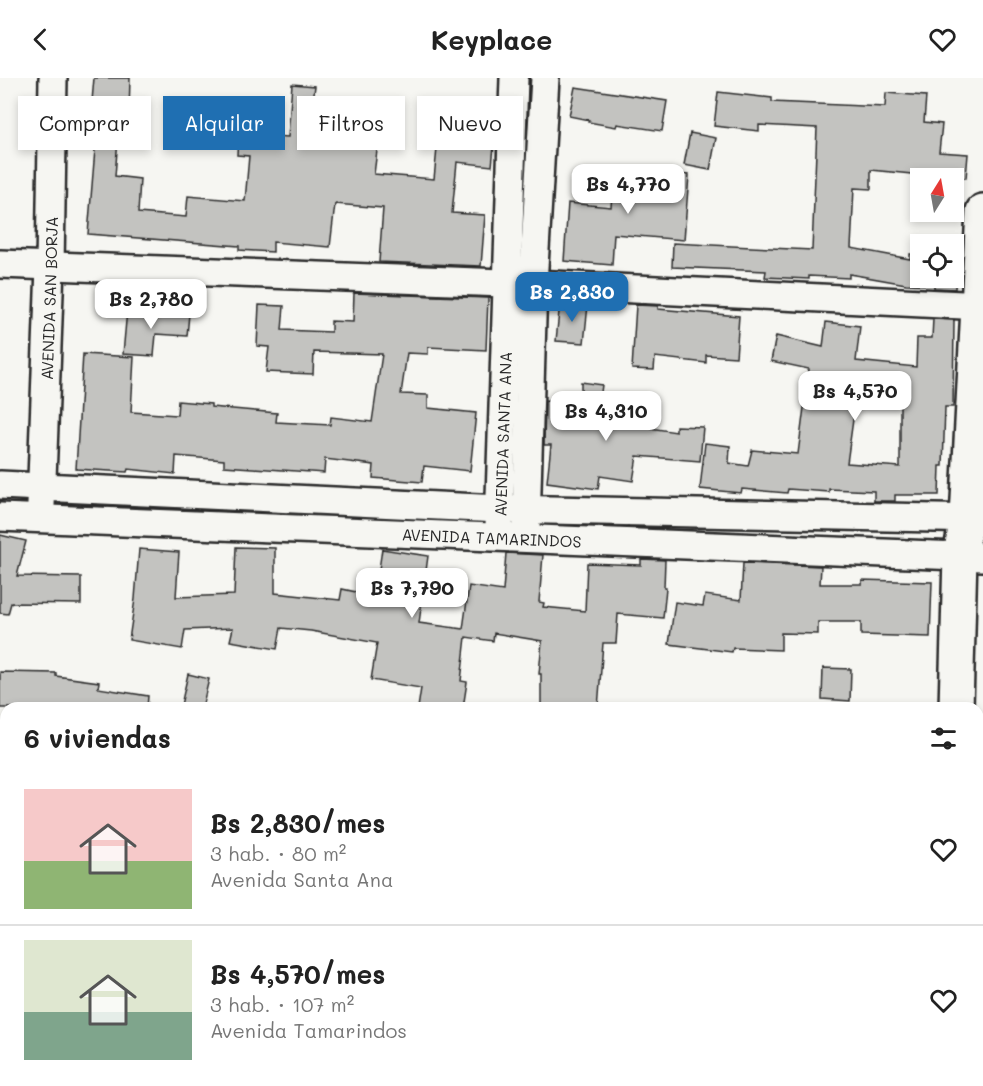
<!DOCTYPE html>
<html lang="es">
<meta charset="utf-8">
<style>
:root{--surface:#fff;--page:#f6f6f6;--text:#222;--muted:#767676;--line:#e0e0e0;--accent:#1f6fb2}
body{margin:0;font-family:Mali,sans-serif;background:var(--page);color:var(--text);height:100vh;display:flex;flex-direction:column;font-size:22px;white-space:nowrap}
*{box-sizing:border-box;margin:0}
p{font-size:20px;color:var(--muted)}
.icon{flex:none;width:33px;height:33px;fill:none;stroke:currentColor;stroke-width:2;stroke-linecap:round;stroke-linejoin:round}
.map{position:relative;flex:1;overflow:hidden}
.side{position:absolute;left:0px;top:624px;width:984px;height:384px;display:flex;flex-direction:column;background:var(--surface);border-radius:18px 18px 0 0;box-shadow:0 3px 9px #0003}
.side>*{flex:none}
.guide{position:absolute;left:18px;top:18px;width:600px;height:54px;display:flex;gap:12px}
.needle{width:39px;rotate:11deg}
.fabs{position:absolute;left:910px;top:90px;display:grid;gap:12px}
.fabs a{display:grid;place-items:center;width:54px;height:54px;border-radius:0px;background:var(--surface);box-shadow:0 3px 9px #0003;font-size:30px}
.price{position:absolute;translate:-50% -51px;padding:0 14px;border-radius:12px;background:#fff;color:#222;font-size:20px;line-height:39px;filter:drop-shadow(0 2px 3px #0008)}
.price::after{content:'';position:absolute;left:50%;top:36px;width:18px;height:14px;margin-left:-9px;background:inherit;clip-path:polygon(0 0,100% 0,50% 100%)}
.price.active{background:var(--accent);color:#fff}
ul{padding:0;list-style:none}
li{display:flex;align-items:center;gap:18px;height:150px;padding:0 24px}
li+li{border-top:2px solid var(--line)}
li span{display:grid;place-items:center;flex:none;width:168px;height:120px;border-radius:0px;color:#555}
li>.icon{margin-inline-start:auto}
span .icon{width:72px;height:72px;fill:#fffc;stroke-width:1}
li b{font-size:26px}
h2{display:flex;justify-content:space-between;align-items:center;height:72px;padding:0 24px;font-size:26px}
.tag{padding:0 21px;border-radius:0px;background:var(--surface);box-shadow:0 3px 9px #0003;font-size:21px;line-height:54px}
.tag.active{background:var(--accent);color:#fff}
header{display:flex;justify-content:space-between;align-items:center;height:78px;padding:0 24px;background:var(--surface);font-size:27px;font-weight:700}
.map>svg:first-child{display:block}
.building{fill:#c3c3c0;stroke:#2b2b2b;stroke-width:1.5;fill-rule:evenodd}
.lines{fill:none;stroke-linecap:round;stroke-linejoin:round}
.service-casing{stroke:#2b2b2b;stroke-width:18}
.minor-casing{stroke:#2b2b2b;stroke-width:32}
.tertiary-casing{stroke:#2b2b2b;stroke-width:38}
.service{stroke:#f6f6f2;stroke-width:14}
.minor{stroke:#f6f6f2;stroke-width:27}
.tertiary{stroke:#f6f6f2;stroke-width:33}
.labels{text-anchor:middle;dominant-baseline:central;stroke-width:6;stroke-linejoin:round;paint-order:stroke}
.street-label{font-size:16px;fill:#2b2b2b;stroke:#f6f6f2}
</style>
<header><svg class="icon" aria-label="back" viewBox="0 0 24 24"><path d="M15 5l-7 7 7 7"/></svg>Keyplace<svg class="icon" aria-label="heart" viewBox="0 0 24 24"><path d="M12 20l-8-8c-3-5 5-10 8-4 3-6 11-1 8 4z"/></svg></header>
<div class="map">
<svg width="983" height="1008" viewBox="0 0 983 1008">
<rect width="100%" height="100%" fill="#f6f6f2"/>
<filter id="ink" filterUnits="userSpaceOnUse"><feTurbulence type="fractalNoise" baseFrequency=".0167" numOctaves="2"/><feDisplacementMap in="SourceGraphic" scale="12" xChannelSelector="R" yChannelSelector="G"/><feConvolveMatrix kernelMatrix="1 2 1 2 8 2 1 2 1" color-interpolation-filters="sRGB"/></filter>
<g filter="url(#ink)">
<!-- building -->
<path class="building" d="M 94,0 L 130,0 L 129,36 L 120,36 L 115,98 L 140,101 L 138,135 L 186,139 L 188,118 L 245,123 L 249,78 L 237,77 L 238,56 L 288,59 L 292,6 L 315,8 L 313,23 L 382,33 L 374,96 L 434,101 L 440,40 L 461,42 L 461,45 L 496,48 L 492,88 L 457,84 L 452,135 L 485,137 L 481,188 L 379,184 L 383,130 L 335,126 L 330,169 L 273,164 L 273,174 L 239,172 L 239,168 L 88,156 L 98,35 L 91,35 Z
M 575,9 L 667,23 L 662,53 L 617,46 L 616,49 L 588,44 L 589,42 L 569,38 Z
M 718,14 L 772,20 L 772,24 L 885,29 L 886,15 L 926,18 L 924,44 L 942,46 L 939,74 L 968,76 L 966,100 L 921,100 L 922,97 L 871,92 L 871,111 L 854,110 L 851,170 L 910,181 L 910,176 L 921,176 L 921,200 L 954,200 L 954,176 L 956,176 L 955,211 L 934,210 L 934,207 L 906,206 L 849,196 L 849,200 L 809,198 L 809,201 L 765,199 L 766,193 L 672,189 L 673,165 L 812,172 L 817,50 L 759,47 L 759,53 L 714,48 Z
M 690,55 L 716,60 L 710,92 L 684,87 Z
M 614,92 L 689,97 L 684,162 L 614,156 L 612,187 L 564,183 L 568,125 L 611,129 Z
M 354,215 L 488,220 L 486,272 L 428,269 L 428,276 L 407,275 L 401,316 L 428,317 L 428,330 L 476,335 L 470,393 L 424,388 L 422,404 L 373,400 L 374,387 L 325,381 L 324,395 L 224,388 L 224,382 L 176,378 L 175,396 L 128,391 L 127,394 L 76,391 L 83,276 L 134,279 L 131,334 L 177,337 L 178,323 L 211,326 L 211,329 L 277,335 L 276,344 L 330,347 L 331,339 L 372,344 L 382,276 L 314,274 L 313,296 L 266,294 L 269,269 L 257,268 L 259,227 L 284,228 L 282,252 L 331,254 L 331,243 L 353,244 Z
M 560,224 L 588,227 L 584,265 L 556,263 Z
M 636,227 L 658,228 L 658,231 L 739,238 L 736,279 L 706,277 L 706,285 L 655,279 L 654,292 L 632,291 Z
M 127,232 L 189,236 L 187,258 L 156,256 L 154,278 L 123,276 Z
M 933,241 L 954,242 L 953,329 L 945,329 L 943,388 L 940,388 L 939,417 L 895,417 L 895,423 L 874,423 L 874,413 L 829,411 L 829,414 L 788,411 L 787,415 L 742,411 L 741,415 L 700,411 L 705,365 L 730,368 L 729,385 L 748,388 L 752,372 L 798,376 L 809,291 L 771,283 L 776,258 L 823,269 L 826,244 L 860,248 L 856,283 L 916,289 L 917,260 L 932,260 ZM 856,320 L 900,324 L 900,389 L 847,385 Z
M 581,304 L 602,307 L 597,342 L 676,354 L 676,348 L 703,349 L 700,383 L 637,378 L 633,403 L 600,398 L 598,411 L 547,404 L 551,367 L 544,367 L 545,323 L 570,325 L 571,317 L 581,317 Z
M 0,457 L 26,463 L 17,498 L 81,499 L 81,526 L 11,525 L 8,536 L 0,535 Z
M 236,469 L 275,470 L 275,515 L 340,522 L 342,511 L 375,518 L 382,471 L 428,478 L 419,545 L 463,551 L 469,508 L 503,513 L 506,475 L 543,477 L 539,524 L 544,525 L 543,529 L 585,533 L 587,485 L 641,487 L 641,481 L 665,482 L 664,510 L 666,510 L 663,540 L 618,536 L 616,565 L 603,565 L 598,630 L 541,630 L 541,596 L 539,596 L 542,563 L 494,555 L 493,563 L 466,559 L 461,603 L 467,604 L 463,630 L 418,630 L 421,610 L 371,602 L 377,565 L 311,553 L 281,550 L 277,571 L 230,563 L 233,550 L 185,552 L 182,571 L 129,562 L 135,521 L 139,471 L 179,474 L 176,519 L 234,517 Z
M 743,485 L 821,488 L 820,506 L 862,506 L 862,502 L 932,504 L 930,559 L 861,557 L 861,544 L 818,544 L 818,556 L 781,555 L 781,572 L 733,570 L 732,574 L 669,566 L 675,524 L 703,528 L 705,517 L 741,522 Z
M 823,590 L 851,591 L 850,623 L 822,621 Z
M 0,594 L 56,595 L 56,598 L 99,604 L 98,610 L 148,618 L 147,630 L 0,630 Z
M 188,596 L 209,601 L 202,630 L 181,627 Z"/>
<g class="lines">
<!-- service casing -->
<g class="service-casing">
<path id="service" d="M 0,674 L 6,674"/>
</g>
<!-- minor casing -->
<g class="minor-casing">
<g id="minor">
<path d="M 0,186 L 533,206 L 983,228"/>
<path d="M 0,407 L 500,431 L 983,441"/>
<path id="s1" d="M 41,427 L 50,189 L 53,0"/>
<path id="s2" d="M 0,439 L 983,479"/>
<path d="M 526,447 L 533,206 L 545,0"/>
<path id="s3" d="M 499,449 L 514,0"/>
</g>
</g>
<!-- tertiary casing -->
<g class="tertiary-casing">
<path id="tertiary" d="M 956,630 L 960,477 L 967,441 L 983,133
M 946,1008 L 946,1002
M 980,1008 L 983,918"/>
</g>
<!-- service -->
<use href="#service" class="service"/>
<!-- minor -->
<use href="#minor" class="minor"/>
<!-- tertiary -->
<use href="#tertiary" class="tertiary"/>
</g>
</g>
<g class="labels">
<!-- street labels -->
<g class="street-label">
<text stroke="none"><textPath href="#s1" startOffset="207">AVENIDA SAN BORJA</textPath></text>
<text stroke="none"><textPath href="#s3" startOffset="93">AVENIDA SANTA ANA</textPath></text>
<text stroke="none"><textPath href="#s2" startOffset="492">AVENIDA TAMARINDOS</textPath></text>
</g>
</g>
</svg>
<div class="fabs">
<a><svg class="needle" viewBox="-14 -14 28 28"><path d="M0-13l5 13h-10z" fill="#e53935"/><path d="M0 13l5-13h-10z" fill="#767676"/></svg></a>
<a><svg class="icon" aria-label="locate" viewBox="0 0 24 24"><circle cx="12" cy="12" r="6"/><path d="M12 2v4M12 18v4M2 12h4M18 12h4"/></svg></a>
</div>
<b class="price" style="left:628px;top:137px">Bs 4,770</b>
<b class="price active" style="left:572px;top:245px">Bs 2,830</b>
<b class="price" style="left:151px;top:252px">Bs 2,780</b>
<b class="price" style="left:855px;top:344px">Bs 4,570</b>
<b class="price" style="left:606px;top:364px">Bs 4,310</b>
<b class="price" style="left:412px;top:541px">Bs 7,790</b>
<div class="guide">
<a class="tag">Comprar</a>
<a class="tag active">Alquilar</a>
<a class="tag">Filtros</a>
<a class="tag">Nuevo</a>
</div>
<section class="side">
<h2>6 viviendas<svg class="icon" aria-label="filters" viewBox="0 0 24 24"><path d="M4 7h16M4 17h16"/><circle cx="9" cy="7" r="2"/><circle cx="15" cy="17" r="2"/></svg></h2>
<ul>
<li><span style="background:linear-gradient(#f6c9c9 60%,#8fb573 0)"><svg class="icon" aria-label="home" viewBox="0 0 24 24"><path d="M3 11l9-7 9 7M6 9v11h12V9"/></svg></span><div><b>Bs 2,830/mes</b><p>3 hab. · 80 m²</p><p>Avenida Santa Ana</p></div><svg class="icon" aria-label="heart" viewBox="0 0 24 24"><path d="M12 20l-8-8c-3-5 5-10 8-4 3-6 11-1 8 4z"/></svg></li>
<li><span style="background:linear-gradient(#dfe7d0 60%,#7fa58c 0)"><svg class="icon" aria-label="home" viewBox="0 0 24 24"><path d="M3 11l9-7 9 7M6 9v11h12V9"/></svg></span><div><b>Bs 4,570/mes</b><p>3 hab. · 107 m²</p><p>Avenida Tamarindos</p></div><svg class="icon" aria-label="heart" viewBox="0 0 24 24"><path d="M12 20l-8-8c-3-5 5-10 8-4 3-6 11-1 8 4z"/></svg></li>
</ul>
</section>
</div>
